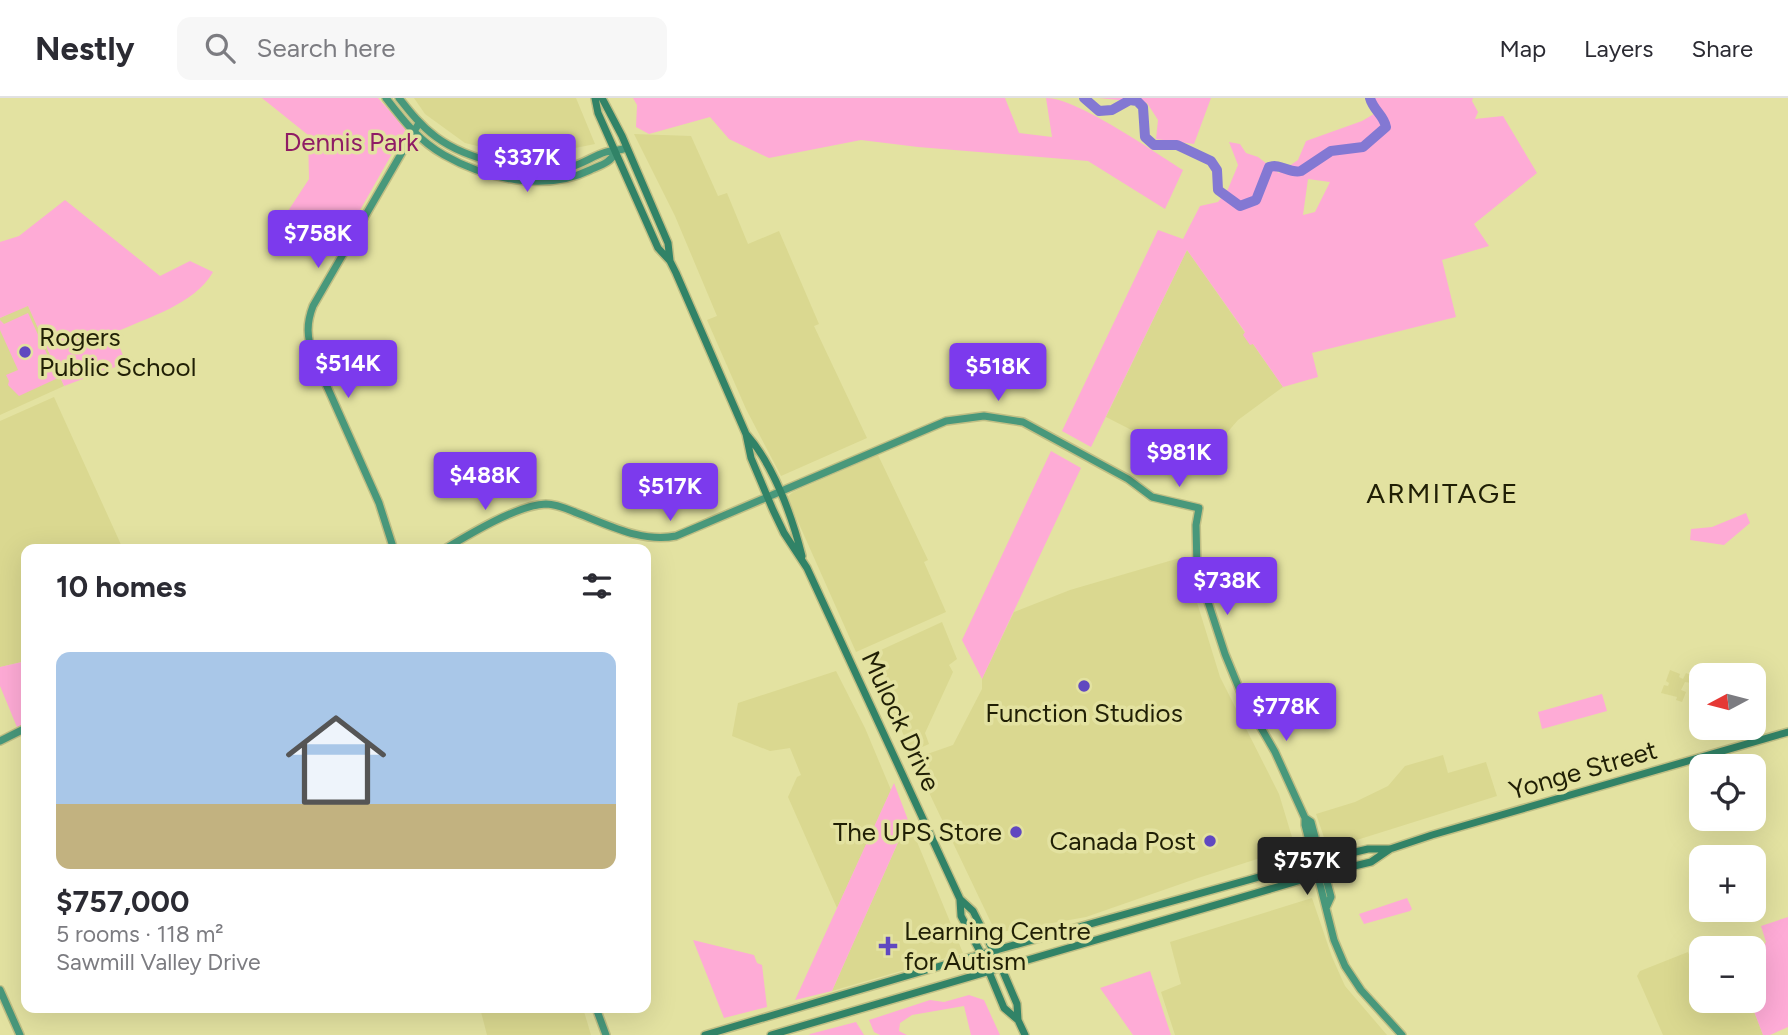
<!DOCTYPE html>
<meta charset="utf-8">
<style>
:root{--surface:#fff;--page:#f7f7f7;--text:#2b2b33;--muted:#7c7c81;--line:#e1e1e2;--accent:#7c3aed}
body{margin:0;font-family:Figtree,sans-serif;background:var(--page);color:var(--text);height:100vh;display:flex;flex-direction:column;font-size:26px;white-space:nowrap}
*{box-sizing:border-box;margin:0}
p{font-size:23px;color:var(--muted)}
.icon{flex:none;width:38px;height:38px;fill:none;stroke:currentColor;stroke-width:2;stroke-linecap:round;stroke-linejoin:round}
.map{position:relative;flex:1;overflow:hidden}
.side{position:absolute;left:21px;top:446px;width:630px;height:469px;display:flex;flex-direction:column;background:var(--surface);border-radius:14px;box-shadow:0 7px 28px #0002}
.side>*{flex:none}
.needle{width:46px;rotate:263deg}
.fabs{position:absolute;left:1689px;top:565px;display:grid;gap:14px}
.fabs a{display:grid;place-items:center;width:77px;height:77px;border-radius:14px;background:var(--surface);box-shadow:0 7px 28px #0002;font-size:35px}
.price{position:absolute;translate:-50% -60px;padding:0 16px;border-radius:7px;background:var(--accent);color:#fff;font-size:23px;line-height:46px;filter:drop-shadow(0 2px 4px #0008)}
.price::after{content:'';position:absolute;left:50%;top:42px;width:21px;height:16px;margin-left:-10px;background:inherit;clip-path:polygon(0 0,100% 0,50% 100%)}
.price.on{background:#222;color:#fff}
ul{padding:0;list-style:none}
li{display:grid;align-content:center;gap:14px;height:371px;padding:0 35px}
li span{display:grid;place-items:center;height:217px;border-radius:14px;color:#555}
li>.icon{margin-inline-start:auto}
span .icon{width:126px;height:126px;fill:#fffc;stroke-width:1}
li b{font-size:30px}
h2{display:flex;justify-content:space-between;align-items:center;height:84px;padding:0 35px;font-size:30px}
header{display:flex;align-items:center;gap:42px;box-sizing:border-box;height:98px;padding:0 35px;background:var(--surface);border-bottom:2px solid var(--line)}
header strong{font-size:33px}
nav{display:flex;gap:38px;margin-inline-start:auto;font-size:24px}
.search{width:490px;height:63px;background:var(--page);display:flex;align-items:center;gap:18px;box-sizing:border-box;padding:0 24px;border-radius:14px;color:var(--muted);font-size:26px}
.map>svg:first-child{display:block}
.built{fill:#dad890}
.green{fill:#feabd6;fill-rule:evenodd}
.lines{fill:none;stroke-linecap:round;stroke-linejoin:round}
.river{stroke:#8378d3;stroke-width:10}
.secondary-casing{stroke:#c0bf85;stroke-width:10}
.primary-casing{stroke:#c0bf85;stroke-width:10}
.secondary{stroke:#48987b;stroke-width:7}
.primary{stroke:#318367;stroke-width:7}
.poi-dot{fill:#6048c0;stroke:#e3e2a1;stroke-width:2.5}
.labels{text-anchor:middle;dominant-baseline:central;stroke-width:7;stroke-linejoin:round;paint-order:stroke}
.park-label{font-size:26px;fill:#8f1c65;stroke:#e3e2a1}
.poi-label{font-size:26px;fill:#201f05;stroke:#e3e2a1;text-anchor:start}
.street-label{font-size:26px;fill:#201f05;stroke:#e3e2a1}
.neighbourhood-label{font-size:28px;letter-spacing:2px;fill:#201f05;stroke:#e3e2a1}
</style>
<header>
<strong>Nestly</strong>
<div class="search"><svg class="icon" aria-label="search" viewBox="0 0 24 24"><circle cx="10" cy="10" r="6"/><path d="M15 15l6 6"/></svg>Search here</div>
<nav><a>Map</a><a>Layers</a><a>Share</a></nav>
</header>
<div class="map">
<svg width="1788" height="937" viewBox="0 0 1788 937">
<rect width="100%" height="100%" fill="#e3e2a1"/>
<!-- built -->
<path class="built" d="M 414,0 L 576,0 L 595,46 L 526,60 L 465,45 L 425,16 Z
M 634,36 L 691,38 L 718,98 L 727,95 L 748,146 L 779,133 L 819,226 L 814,228 L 867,340 L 781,378 L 746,311 L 707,222 L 717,218 L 675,118 Z
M 1187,152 L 1283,289 L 1238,322 L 1219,344 L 1204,369 L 1106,319 Z
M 28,207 L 64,288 L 0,317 L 0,220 Z
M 54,299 L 123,451 L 26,452 L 26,563 L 0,569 L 0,323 Z
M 878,357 L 928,462 L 924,464 L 946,514 L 856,554 L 787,399 L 793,394 Z
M 1183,459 L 1220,579 L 1279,696 L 1295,749 L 1198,780 L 1086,819 L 996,835 L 913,661 L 953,647 L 982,591 L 982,581 L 1014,514 L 1070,492 Z
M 942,524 L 957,561 L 949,567 L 953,574 L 925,635 L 929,646 L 911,654 L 888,601 L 895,598 L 891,586 L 884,588 L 870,557 Z
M 1670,572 L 1680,576 L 1679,579 L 1683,581 L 1686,575 L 1694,578 L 1691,585 L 1685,584 L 1681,592 L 1686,594 L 1682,604 L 1676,602 L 1677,599 L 1661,595 L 1664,587 L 1668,588 L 1669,585 L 1666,583 Z
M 836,573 L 865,630 L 891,692 L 837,810 L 788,699 L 797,679 L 801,677 L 790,650 L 770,653 L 732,638 L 738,605 Z
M 1443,657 L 1448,675 L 1486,664 L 1497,698 L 1328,751 L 1316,716 L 1355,704 L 1388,688 L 1405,668 Z
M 908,722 L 963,855 L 832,893 Z
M 1312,800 L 1332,859 L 1345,888 L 1387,937 L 1175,937 L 1161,894 L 1181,886 L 1170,844 Z
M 1688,854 L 1691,861 L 1701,866 L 1701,903 L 1750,903 L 1763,937 L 1663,937 L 1637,878 L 1640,873 Z
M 480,910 L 583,910 L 591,937 L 487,937 Z"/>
<!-- green -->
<path class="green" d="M 262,0 L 378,0 L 406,31 L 359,114 L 271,139 L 309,81 L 308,37 Z
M 633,0 L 1005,0 L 1019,35 L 1052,39 L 1046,0 C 1077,0 1154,54 1183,72 L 1165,111 L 1088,63 L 918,49 L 861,42 L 769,60 L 729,41 L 710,19 L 649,36 L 636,29 L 637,7 Z
M 1099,0 L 1211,0 L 1194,46 L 1156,41 L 1158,22 L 1147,5 Z
M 1374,0 L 1473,0 L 1472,3 L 1478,14 L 1475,21 L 1503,18 L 1537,75 L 1474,126 L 1489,148 L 1442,162 L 1456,219 L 1312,255 L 1318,279 L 1283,289 L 1253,246 L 1250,247 L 1243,237 L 1245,234 L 1187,152 L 1091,349 L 1062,333 L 1158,132 L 1183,141 L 1200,108 L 1218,104 L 1228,91 L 1238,67 L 1229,44 L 1240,46 L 1246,55 L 1258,59 L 1279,75 L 1298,62 L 1306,43 L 1362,23 L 1379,13 ZM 1308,81 L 1330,84 L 1315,114 L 1303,117 Z
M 65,102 L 160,178 L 190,163 L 213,174 C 194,207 148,219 114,235 L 126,265 L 64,288 L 28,208 L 0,220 L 0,144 L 19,138 Z
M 28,215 L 58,280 L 19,298 L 8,287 L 9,283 L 6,277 L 18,272 L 0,232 L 0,222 L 4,226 Z
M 1051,353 L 1081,370 L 982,581 L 962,542 Z
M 1746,415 L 1750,425 L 1724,447 L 1690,442 L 1691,431 L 1712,429 Z
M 26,563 L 26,630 L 19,634 L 0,588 L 0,569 Z
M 1602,596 L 1607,613 L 1542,631 L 1538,614 Z
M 894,685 L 908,722 L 832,893 L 795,902 Z
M 1407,800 L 1412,811 L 1410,813 L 1364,826 L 1359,816 Z
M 1788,819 L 1788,929 L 1770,937 L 1763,937 L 1750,903 L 1754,903 L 1754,856 L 1760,853 L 1766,844 L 1761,828 Z
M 693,842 L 754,857 L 757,865 L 762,867 L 767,909 L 724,920 Z
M 1150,873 L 1171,937 L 1133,937 L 1100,890 Z
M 969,897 L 984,902 L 1000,937 L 971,937 L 964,908 L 912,917 L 900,925 L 899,933 L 907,937 L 880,937 L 874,934 L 869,922 L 930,902 L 944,904 Z
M 856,924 L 864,937 L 809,937 L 810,936 Z"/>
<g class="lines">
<!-- river -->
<path class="river" d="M 1084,0 L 1099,13 L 1112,12 L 1130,2 L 1137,3 L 1143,9 L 1145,39 L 1154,47 L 1177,47 L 1211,63 L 1217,72 L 1218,92 L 1240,108 L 1256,102 L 1269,69 C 1281,65 1289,76 1301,73 L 1331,53 L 1363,49 L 1386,29 C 1384,17 1373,12 1370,0"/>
<!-- secondary casing -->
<g class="secondary-casing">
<path id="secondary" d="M 386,0 C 403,22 419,43 444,57 C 486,81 545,94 590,72 C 601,67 610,65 616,54
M 399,0 C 410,14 421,28 436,39 C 467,62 528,76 566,70 C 580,68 592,58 606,54 C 613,52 619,53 626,50
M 394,452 L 379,405 L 313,257 C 307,239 306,226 313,208 L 419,25
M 443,452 C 468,437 517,407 546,406 C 557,406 567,411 577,415 C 609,427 642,445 676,438 L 946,323 L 984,318 L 1023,324 L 1128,381 L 1152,399 L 1199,410 L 1196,427 L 1197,470 L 1225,556 L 1241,595 L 1275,654 L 1305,720 L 1311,724 L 1331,799 L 1326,810
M 0,643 L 26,630
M 1305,720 L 1305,727 L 1334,842 L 1345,868 L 1361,892 L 1402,937
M 0,892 L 20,937
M 596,910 L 606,937"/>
</g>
<!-- primary casing -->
<g class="primary-casing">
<path id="primary" d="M 595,0 L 598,15 L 658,150 L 670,163 L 676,175 L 746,336 L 751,360 L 773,412 L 784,435 L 807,470 L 960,801 L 973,813 L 999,864 L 1017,906 L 1018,922 L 1025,937
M 602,0 L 622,38 L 668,145 L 670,163
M 747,337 C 774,368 792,418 802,458
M 960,802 L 961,818 L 982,857 L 1004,910 L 1018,922
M 705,937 L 964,861 L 1313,764 L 1368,751 L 1389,751
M 771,937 L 1325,775 L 1371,764 L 1390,751 L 1432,737 L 1788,634"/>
</g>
<!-- secondary -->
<use href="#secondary" class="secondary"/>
<!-- primary -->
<use href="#primary" class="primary"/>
</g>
<!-- markers -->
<g class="poi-dot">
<circle cx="25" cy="254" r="7"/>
<circle cx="1084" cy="588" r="7"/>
<circle cx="1016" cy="734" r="7"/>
<circle cx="1210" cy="743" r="7"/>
<path d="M884.5 837.5h7v7h7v7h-7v7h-7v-7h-7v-7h7z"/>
</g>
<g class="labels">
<!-- park labels -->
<g class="park-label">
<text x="351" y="44">Dennis Park</text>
</g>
<!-- poi labels -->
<g class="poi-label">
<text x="39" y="239">Rogers<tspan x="39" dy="30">Public School</tspan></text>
<text x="1084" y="615" text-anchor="middle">Function Studios</text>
<text x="1002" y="734" text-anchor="end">The UPS Store</text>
<text x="1196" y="743" text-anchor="end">Canada Post</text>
<text x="904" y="833">Learning Centre<tspan x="904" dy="30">for Autism</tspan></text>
</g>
<!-- street labels -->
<g class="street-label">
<text transform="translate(901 623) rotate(65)">Mulock Drive</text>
<text transform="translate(1583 672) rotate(-16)">Yonge Street</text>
</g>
<!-- neighbourhood labels -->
<g class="neighbourhood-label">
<text x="1443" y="395">ARMITAGE</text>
</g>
</g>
</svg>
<div class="fabs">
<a><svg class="needle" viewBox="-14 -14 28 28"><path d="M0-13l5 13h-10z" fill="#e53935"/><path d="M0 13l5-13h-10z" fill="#7c7c81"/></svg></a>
<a><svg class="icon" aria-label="locate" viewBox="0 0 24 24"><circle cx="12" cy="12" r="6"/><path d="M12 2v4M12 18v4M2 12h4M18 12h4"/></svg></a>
<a>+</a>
<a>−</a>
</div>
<b class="price" style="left:527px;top:96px">$337K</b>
<b class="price" style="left:318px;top:172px">$758K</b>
<b class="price" style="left:348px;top:302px">$514K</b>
<b class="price" style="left:998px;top:305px">$518K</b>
<b class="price" style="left:1179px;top:391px">$981K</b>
<b class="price" style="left:485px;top:414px">$488K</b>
<b class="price" style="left:670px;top:425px">$517K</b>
<b class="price" style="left:1227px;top:519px">$738K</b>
<b class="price" style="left:1286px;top:645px">$778K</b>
<b class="price on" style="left:1307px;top:799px">$757K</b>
<section class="side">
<h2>10 homes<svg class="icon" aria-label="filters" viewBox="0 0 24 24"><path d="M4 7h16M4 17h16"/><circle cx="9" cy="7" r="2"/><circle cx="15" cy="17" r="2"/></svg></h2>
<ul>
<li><span style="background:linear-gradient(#a9c7e8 70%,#c2b280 0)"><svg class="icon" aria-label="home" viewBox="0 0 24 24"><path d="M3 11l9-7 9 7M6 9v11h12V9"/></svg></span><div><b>$757,000</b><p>5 rooms · 118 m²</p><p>Sawmill Valley Drive</p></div></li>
</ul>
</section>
</div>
